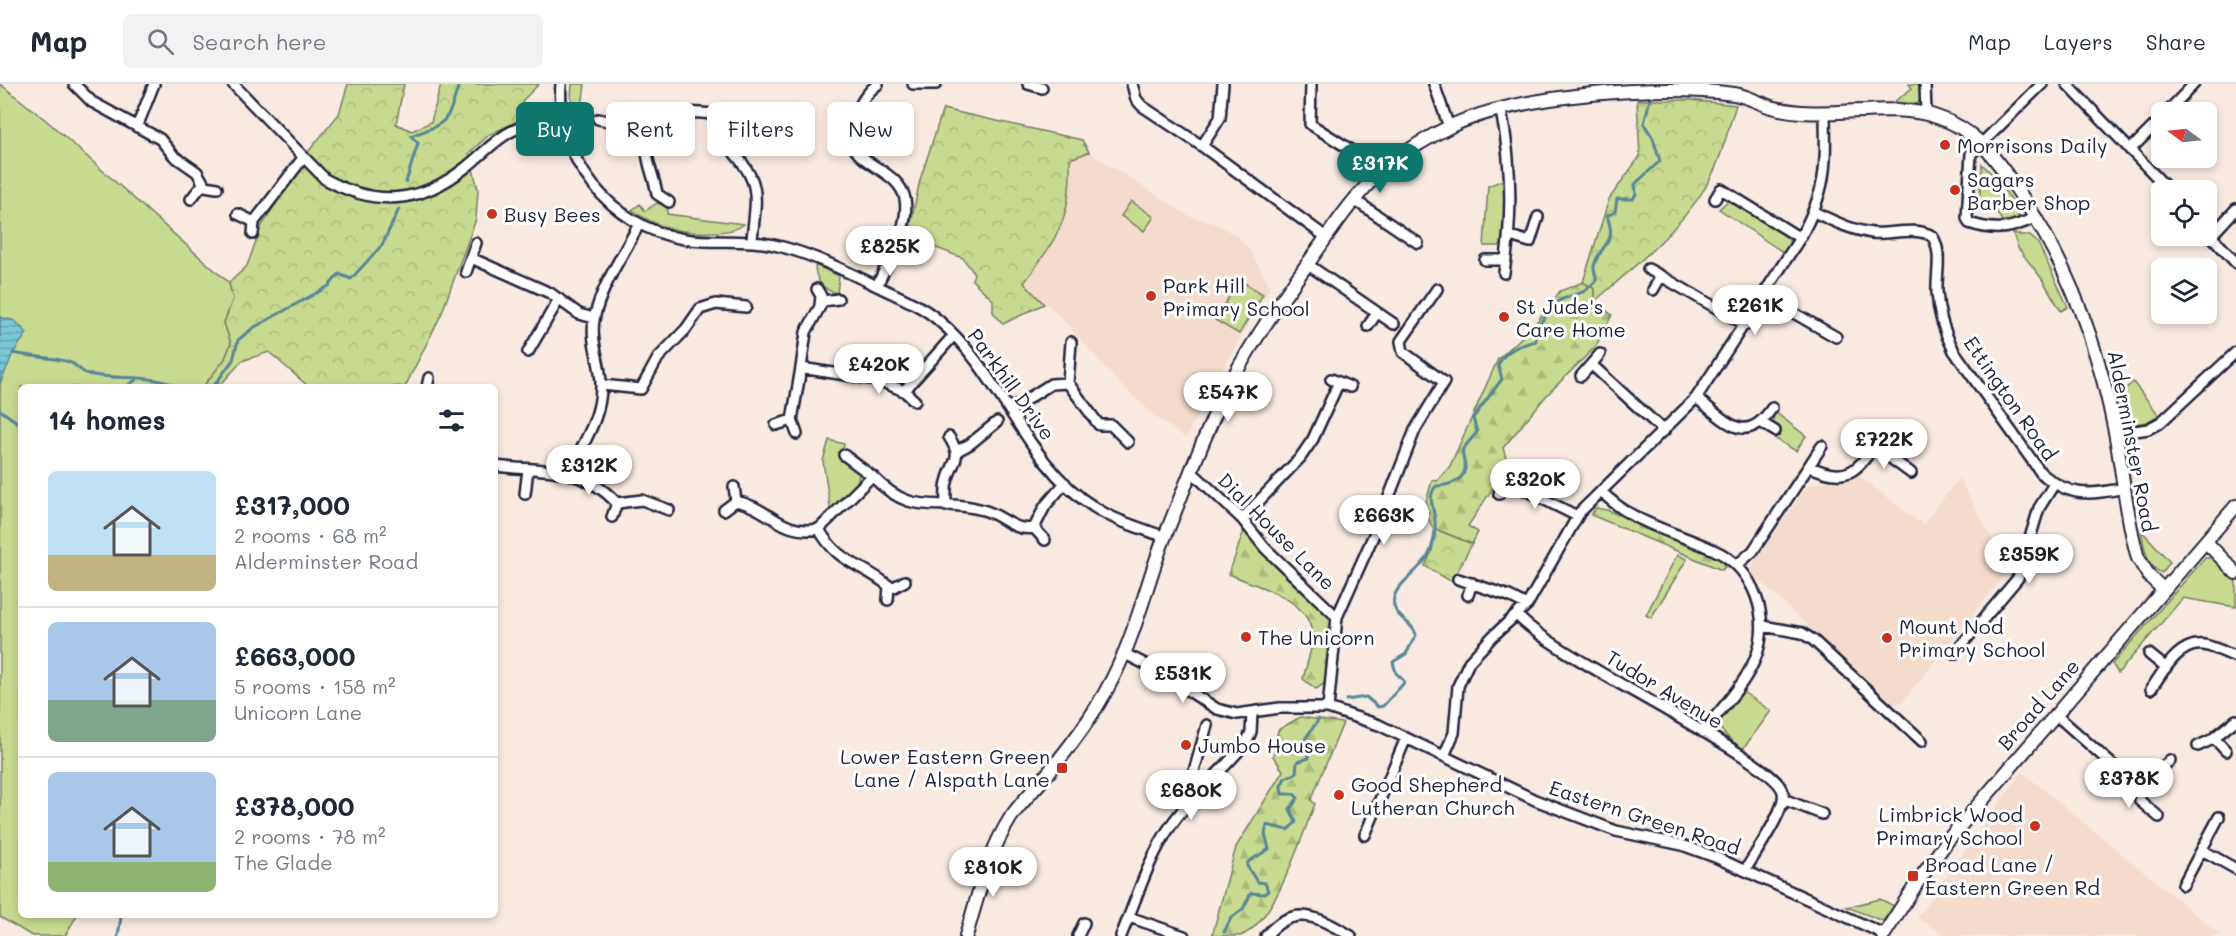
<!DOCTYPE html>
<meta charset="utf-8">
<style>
:root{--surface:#fff;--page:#f2f2f3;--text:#1f2937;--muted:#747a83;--line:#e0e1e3;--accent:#0f766e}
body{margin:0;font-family:Mali,sans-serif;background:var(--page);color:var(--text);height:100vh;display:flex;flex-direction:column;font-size:22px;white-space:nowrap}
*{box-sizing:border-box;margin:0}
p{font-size:20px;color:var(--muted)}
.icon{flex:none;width:33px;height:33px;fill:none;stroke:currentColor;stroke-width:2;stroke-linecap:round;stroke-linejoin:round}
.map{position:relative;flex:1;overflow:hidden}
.sheet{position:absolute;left:18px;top:300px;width:480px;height:534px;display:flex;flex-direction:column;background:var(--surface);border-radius:9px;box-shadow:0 3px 9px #0003}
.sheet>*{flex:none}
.banner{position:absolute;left:516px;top:18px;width:570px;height:54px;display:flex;gap:12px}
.needle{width:39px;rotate:285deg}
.buttons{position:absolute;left:2151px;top:18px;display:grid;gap:12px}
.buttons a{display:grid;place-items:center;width:66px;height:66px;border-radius:9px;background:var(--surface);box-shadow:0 3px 9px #0003;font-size:30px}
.price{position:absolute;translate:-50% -51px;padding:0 14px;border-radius:21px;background:#fff;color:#222;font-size:20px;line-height:39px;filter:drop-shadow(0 2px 3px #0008)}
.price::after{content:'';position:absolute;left:50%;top:36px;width:18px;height:14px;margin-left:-9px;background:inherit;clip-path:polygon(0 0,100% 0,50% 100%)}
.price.active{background:var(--accent);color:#fff}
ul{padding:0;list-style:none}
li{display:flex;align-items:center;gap:18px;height:150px;padding:0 30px}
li+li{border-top:2px solid var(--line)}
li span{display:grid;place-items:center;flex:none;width:168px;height:120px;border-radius:9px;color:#555}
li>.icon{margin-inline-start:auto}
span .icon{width:72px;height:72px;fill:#fffc;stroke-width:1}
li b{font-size:26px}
h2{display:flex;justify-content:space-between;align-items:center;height:72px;padding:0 30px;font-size:26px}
.chip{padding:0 21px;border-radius:9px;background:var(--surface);box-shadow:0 3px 9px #0003;font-size:21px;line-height:54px}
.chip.active{background:var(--accent);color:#fff}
header{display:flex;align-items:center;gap:36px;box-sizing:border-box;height:84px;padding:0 30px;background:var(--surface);border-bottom:2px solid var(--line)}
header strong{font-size:28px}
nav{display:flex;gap:33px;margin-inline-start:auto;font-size:21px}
.search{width:420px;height:54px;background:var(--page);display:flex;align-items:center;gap:15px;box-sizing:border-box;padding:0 21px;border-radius:9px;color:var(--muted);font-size:22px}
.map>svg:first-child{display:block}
.built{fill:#f4dbcc}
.grass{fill:#c7da8f;stroke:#747e65;stroke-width:1.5}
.forest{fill:url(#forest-firs);stroke:#747e65;stroke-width:1.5}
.park{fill:url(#park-crowns);stroke:#747e65;stroke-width:1.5}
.water{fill:url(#water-rules);stroke:#578699;stroke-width:1.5}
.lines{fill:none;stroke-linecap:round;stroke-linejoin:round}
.stream{stroke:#578699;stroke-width:3}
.minor-casing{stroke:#22223b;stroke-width:14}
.tertiary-casing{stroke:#22223b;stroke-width:16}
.minor{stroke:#fff;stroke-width:9}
.tertiary{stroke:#fff;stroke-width:12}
.poi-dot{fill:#c8321e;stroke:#fff;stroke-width:2}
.labels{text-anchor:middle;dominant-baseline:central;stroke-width:6;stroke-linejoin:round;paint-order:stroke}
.poi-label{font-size:20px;fill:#22223b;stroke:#fff;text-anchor:start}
.street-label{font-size:20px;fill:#22223b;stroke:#fff}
</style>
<header>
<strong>Map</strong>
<div class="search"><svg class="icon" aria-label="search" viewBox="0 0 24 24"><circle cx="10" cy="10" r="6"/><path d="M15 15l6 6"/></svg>Search here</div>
<nav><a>Map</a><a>Layers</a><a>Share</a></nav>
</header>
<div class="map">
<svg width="2236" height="852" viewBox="0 0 2236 852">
<defs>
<pattern id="forest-firs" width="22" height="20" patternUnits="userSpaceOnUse" patternTransform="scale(1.5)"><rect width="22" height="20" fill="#c7da8f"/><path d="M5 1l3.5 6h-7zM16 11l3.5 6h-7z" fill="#abbb7c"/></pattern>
<pattern id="park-crowns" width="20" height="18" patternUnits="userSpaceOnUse" patternTransform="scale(1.5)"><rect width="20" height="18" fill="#c7da8f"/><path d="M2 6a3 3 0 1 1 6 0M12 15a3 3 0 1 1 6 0" fill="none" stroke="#abbb7c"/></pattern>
<pattern id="water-rules" width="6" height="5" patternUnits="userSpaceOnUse" patternTransform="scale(1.5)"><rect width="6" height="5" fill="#7ac8d7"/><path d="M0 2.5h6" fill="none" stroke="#64a2b0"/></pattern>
</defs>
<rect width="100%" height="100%" fill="#f8eae1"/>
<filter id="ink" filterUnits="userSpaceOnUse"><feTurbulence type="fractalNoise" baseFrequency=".0167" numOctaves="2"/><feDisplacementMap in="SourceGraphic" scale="12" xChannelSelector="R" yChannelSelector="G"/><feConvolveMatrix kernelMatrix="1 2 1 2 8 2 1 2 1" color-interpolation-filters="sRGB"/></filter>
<g filter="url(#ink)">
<!-- built -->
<path class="built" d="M 1089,68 L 1189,132 L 1217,140 L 1237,152 L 1249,165 L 1269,200 L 1269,205 L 1207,311 L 1186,354 L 1155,332 L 1119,299 L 1055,227 L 1023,199 L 1055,156 L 1071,103 L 1070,75 Z
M 1858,391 L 1923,441 L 1959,394 L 2009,485 L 1903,617 L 1897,620 L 1890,619 L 1755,492 L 1752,486 L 1753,480 L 1807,402 L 1822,398 L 1844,398 Z
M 2022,688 L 2222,852 L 1947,852 L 1917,834 Z"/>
<!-- grass -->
<path class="grass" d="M 0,0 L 47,37 L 229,199 L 233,215 L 224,239 L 231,259 L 225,275 L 203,303 L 21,303 L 21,831 L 77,831 L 65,852 L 32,852 L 0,833 Z
M 572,0 L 585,0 L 582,23 L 582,65 L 571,13 Z
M 1909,0 L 1922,0 C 1924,7 1923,15 1917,20 L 1894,18 L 1912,4 Z
M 1982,80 L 1995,93 L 2019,126 L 2018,135 L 2014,138 L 2002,137 L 1993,122 L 1979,121 Z
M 1505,95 L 1505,155 L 1499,162 L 1484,162 L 1488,102 Z
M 1729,116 L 1737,118 L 1786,150 L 1790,159 L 1784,169 L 1719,125 Z
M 1131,117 L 1154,133 L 1144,147 L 1121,132 Z
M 657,119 L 668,123 L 667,130 L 744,140 C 736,147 727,147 717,148 C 684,150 659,145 632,126 L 640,120 L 645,127 Z
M 2013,150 L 2030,152 L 2038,159 L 2068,223 L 2061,227 L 2042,195 L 2018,164 Z
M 815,181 L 839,192 L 837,209 C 822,206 815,194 815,181 Z
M 1239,196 L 1263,210 L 1239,250 L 1215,236 Z
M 2133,298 L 2159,331 L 2147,338 L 2129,341 L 2118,335 L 2114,315 Z
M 1775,328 L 1806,352 L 1796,367 L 1774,354 L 1778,346 L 1772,340 Z
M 829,356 L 844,360 L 842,375 L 860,388 L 856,402 L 831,429 L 823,377 Z
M 2141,446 L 2170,478 L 2162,489 C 2146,483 2144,461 2141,446 Z
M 1677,471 L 1687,475 L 1651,534 L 1646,531 Z
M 2205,474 L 2214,474 L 2236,498 L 2236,523 L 2183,514 L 2118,589 L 2112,580 Z
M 1743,608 L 1771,627 L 1743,665 C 1706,640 1720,639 1743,608 Z
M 1880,815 L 1894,822 L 1883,837 L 1847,823 Z"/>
<!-- forest -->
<path class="forest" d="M 1583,198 L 1595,205 L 1595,217 L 1612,231 L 1596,262 L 1547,311 L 1503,364 L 1508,381 L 1468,442 L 1478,448 L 1472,460 L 1433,444 L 1424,426 L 1432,396 L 1437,397 L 1450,382 L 1498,275 L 1532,244 L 1560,207 Z
M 1596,424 L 1607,426 L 1718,474 L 1724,479 L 1725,483 L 1722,486 L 1591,431 Z
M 1244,446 L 1328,528 L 1332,538 L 1325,599 L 1316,605 L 1303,595 C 1306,581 1314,563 1312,549 C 1307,513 1257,503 1229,490 Z
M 1300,633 L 1343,639 L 1311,716 L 1315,720 C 1301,753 1275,840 1240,852 C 1233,852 1220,852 1212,852 L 1236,763 L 1283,687 L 1273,672 L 1278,646 Z"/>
<!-- park -->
<path class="park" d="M 348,0 L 404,0 L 396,40 L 412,47 L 431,38 L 441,0 L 539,0 L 523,16 L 521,35 L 489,51 L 469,69 L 478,105 L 476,135 L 441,231 L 405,303 L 309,303 L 269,268 L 242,277 L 223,298 L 203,303 L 225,275 L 231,259 L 224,239 L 233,215 L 229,199 L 247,182 L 261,143 L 308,68 L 339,30 Z
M 1637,16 L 1690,16 L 1736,21 C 1728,44 1723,70 1712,91 C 1690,137 1633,184 1595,217 L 1595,205 L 1583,198 L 1609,115 L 1640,72 Z
M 943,25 L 1082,56 L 1089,68 L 1070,75 C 1072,135 1058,152 1024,199 L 1044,220 L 1003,240 L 993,228 L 993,216 L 972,196 L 974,189 L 963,174 L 908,153 L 920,96 Z
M 1435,445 L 1472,460 L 1452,498 L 1425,482 L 1432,467 Z"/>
<!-- water -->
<path class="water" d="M 0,233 L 15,237 L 27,249 L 13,269 L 0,300 Z"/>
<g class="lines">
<!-- stream -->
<path class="stream" d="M 406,98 L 418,59 L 411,52 C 449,38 447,39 459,0
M 13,269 C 32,273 51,273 69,278 C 78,281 81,290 92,291 C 122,296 152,290 179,303
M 125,303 L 136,296
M 213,303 L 233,276 L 238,256 L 253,244 L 329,202 L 339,190 L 351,195 L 382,161 L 399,125
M 0,326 L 21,341
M 1346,616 L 1366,613 L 1378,623 L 1383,622 L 1403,600 L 1404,597 L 1396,589 L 1393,578 L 1406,570 L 1416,551 C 1413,538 1397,535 1394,522 C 1389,502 1421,488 1429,470 C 1433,462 1436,446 1435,438 C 1435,425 1426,414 1436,402 C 1446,402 1463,398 1465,385 C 1466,379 1461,372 1463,365 L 1477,348 L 1473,334 L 1502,295 L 1498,281 C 1506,265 1520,261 1536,257 L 1534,246 L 1560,216 L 1585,207 L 1596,197 C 1597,191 1593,187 1594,182 C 1600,159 1618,161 1607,132 L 1615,128 L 1617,115 L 1633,115 L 1636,110 L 1635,100 L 1660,77 L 1653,54 L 1644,40 L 1650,15
M 118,831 L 121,833 L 118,852
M 1224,848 L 1231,834 L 1243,825 L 1251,809 L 1264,810 L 1268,807 L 1265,799 L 1257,798 L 1247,782 L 1248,778 L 1269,765 L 1265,750 L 1267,741 L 1288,746 L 1296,738 L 1290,725 L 1298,714 L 1294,710 L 1282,710 L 1281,702 L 1285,694 L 1296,689 L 1297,678 L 1309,674 L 1303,658 L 1319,635"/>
<!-- minor casing -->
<g class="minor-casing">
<path id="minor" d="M 74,0 L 92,18 L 160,55 L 174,72 L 197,88 L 205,102 L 217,104
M 233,0 L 325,95 C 375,123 420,120 465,84 C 481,72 494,56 512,47 C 527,40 545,37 561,34
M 561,0 C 555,74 611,143 684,155 C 714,160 744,154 774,161 C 811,169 845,187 879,203 C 899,213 921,221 938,236 C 1001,288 1024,379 1094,423 C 1115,437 1141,444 1165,453
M 913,0 L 936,0
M 1028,0 L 1042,4
M 1132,0 L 1136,15 L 1142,22 L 1202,62 L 1326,153
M 1311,0 L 1310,40 L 1383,86
M 1434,0 L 1449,43
M 1925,0 L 1926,29
M 2067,0 L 2169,106
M 1501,27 C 1512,79 1512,136 1504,189
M 2167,28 L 2194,0
M 598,35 L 649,45
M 137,43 L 154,0
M 618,53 L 620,38
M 1202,62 L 1220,34 L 1223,0
M 2130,66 L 2162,34
M 191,115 L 203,100
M 1715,115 L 1721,105 L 1800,154
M 1356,117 L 1418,159
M 669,118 L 657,110 C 655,96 648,82 647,68 C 644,19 694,28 729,32 C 725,77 739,64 752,96 C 759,114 753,137 752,157
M 1814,128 C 1833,137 1851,146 1872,149 C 1890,151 1916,142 1932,152 C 1943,168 1936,190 1937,208 C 1938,229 1944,248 1954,267 L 2041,389 C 2070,414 2089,411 2125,404
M 238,130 L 254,138
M 2036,133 C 2012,145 1996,148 1969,139 L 1967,134 L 1971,70 L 2042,0
M 2206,146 L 2236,179
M 253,150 L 254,138 L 303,74
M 2212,151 L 2236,125
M 1510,152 L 1530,158 L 1538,133
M 471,174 L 550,209 L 579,230 L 594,234
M 1485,176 L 1506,176
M 1307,180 L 1394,240
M 1648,185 L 1661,192
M 466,188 L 476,159
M 877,202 C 888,176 910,144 905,115 C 898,78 831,82 856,29 C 862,17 867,8 878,0
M 817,205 L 821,212 L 820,222
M 1653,206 L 1661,192 L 1746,241
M 1764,212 L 1836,253
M 1368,242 L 1377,229
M 528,268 L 559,215
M 1592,281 L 1664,347
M 801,284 L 806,248 L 823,217 L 838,215
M 1581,292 L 1600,270
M 1331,295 L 1350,303
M 1068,299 L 1071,258
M 602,301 L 641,305 L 658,274 L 686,245 L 700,225 L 716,220 L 746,223
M 427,303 L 429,294
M 904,307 L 915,317
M 1696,314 C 1726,336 1745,364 1772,324
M 1010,326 L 1051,300 L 1068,299 L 1099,341 L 1111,341 L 1128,358
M 1762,339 L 1775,347
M 776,341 L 792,336
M 797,350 L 792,336 L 801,284 L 878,296 L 904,307 L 954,251
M 2116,350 L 2148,345 L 2161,338 L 2236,268
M 1874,362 L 1911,389
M 957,367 L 970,360 L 997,338
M 844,371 L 872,392
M 495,382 C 544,388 580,380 617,419
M 1809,382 C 1853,404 1862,380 1884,345
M 1191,387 L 1242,435 L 1265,464 L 1337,533
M 570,388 C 582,360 601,335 601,303 C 602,280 590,260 594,236 C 600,203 624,170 639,140
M 1505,396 L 1577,432
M 734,403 L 736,417
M 1601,407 C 1631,439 1675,448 1714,466 C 1734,475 1748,491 1756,512 C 1777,570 1736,606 1703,648
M 525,410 L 528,385
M 1499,410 L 1510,383
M 617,419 L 642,416 L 669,426
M 946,422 C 946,414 945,406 947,398 C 952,376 964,376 949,353
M 724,426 L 736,417 C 770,424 781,452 819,445
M 612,433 L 617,419
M 1242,435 L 1300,374 L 1313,355 L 1339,298
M 1034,444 L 1045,456
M 1737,481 L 1753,467 L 1822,362
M 1458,495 L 1509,512 L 1527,521
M 889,502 L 894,503 L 905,497
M 1468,511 L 1472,499
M 888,516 L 889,502 C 861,479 838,480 819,445 L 872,392 C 915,436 935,412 983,426 C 1003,431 1013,448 1034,444 L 1045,422 L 1065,399
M 1518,532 C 1553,573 1777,676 1783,708 C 1787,725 1755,769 1746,785
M 1763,542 L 1802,549 L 1813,556 L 1922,657
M 1125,570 L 1153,584 L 1217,625 L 1237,630 L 1280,624 L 1328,624 L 1379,641 L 1535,716 L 1616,747 L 1682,761 L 1715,773 L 1884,850
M 1954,570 L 2018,494 L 2039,424 L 2054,400
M 2149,570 L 2166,584
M 2151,605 C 2163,588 2179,557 2204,561 C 2215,563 2226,569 2236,573
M 1328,624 L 1337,533 L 1376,446 L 1415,346 L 1444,298 L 1403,268 L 1401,257 L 1437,205
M 2055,630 L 2123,690 C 2144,704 2155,691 2170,676
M 2214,654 L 2226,667
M 2198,662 L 2211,656 L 2236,636
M 1444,672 L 1454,649 L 1458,602 L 1469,578 L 1493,552 L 1527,521 L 1580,428 L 1696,314 L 1800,154 C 1827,105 1826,84 1825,30
M 2140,698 L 2140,717 L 2159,733
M 1202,705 L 1193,691 L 1207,641
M 1783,715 L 1822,730
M 1365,751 L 1406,654
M 2202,766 L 2236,785
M 2183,801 L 2219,733
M 1129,833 L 1184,852
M 1078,852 L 1084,839
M 1121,852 C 1139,809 1151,764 1181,728 C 1201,703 1227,683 1247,657 L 1251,648 L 1252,629
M 1266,852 C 1294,818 1320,834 1351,852"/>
</g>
<!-- tertiary casing -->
<g class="tertiary-casing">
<path id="tertiary" d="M 2206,458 L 2236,489
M 966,852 C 978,811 988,769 1011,733 C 1022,717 1037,703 1049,688 C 1077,654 1101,621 1119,581 C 1139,539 1148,494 1165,452 C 1184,406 1201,359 1222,315 C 1245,268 1275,225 1306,182 C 1330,149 1354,110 1386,83 C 1406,67 1430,52 1453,41 C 1522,10 1659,0 1734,10 C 1747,12 1759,19 1771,23 C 1826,38 1887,16 1937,33 C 1975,45 1994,72 2016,104 C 2067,177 2098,260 2115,348 C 2123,389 2126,433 2138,474 L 2149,492 L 2164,506
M 1883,852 L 1919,796 L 1948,756 L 2236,422"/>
</g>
<!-- minor -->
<use href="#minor" class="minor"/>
<!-- tertiary -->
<use href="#tertiary" class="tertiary"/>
</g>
</g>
<!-- markers -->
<g class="poi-dot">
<circle cx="1945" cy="61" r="6"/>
<circle cx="1955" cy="106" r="6"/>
<circle cx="492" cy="130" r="6"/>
<circle cx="1151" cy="212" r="6"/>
<circle cx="1504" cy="233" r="6"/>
<circle cx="1246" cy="553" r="6"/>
<circle cx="1887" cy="554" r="6"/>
<circle cx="1186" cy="661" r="6"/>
<rect x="1056" y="678" width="12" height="12" rx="3"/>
<circle cx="1339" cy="711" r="6"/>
<circle cx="2035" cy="742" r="6"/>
<rect x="1907" y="786" width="12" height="12" rx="3"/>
</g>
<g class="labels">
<!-- poi labels -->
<g class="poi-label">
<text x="1957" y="61">Morrisons Daily</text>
<text x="1967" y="95">Sagars<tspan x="1967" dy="23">Barber Shop</tspan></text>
<text x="504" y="130">Busy Bees</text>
<text x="1163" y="201">Park Hill<tspan x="1163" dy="23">Primary School</tspan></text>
<text x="1516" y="222">St Jude's<tspan x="1516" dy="23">Care Home</tspan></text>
<text x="1899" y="542">Mount Nod<tspan x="1899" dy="23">Primary School</tspan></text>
<text x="1258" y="553">The Unicorn</text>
<text x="1198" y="661">Jumbo House</text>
<text x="1050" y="672" text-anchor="end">Lower Eastern Green<tspan x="1050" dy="23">Lane / Alspath Lane</tspan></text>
<text x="1351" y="700">Good Shepherd<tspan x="1351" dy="23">Lutheran Church</tspan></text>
<text x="2023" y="730" text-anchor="end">Limbrick Wood<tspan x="2023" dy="23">Primary School</tspan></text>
<text x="1925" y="780">Broad Lane /<tspan x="1925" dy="23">Eastern Green Rd</tspan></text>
</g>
<!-- street labels -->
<g class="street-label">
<text transform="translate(1012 300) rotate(54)">Parkhill Drive</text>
<text transform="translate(2011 314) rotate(55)">Ettington Road</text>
<text transform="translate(2133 357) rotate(79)">Alderminster Road</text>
<text transform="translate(1277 447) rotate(45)">Dial House Lane</text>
<text transform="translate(1665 605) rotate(31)">Tudor Avenue</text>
<text transform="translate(2038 620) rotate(-49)">Broad Lane</text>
<text transform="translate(1645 733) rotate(18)">Eastern Green Road</text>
</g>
</g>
</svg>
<div class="buttons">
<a><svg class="needle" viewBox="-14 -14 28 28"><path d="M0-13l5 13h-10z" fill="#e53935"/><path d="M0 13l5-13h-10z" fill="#747a83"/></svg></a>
<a><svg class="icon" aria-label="locate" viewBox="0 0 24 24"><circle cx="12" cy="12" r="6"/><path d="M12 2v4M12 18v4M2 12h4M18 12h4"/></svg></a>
<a><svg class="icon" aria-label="layers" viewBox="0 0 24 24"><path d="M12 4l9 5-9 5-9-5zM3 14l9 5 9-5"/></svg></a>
</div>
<b class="price active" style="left:1380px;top:110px">£317K</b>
<b class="price" style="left:890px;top:193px">£825K</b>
<b class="price" style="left:1755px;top:252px">£261K</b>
<b class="price" style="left:879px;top:311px">£420K</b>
<b class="price" style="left:1228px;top:339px">£547K</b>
<b class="price" style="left:1884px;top:386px">£722K</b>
<b class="price" style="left:589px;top:412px">£312K</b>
<b class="price" style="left:1535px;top:426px">£320K</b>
<b class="price" style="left:1384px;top:462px">£663K</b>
<b class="price" style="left:2029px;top:501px">£359K</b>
<b class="price" style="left:1183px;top:620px">£531K</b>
<b class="price" style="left:2129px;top:725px">£378K</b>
<b class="price" style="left:1191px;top:737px">£680K</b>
<b class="price" style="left:993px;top:814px">£810K</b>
<div class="banner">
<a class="chip active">Buy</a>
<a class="chip">Rent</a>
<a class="chip">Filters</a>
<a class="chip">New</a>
</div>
<section class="sheet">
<h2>14 homes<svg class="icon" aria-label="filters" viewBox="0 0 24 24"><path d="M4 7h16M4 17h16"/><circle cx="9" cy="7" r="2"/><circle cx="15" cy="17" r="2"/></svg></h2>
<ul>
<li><span style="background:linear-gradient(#bfe0f5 70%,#c2b280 0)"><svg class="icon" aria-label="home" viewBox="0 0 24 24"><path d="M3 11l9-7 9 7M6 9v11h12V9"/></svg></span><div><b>£317,000</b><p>2 rooms · 68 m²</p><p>Alderminster Road</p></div></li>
<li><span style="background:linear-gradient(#a9c7e8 65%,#7fa58c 0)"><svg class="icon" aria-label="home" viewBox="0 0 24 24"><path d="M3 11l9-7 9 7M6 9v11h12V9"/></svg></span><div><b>£663,000</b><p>5 rooms · 158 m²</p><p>Unicorn Lane</p></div></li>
<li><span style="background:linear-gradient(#a9c7e8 75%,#8fb573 0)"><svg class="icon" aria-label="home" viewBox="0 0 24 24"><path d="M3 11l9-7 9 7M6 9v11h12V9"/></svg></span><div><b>£378,000</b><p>2 rooms · 78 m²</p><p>The Glade</p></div></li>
</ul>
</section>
</div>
